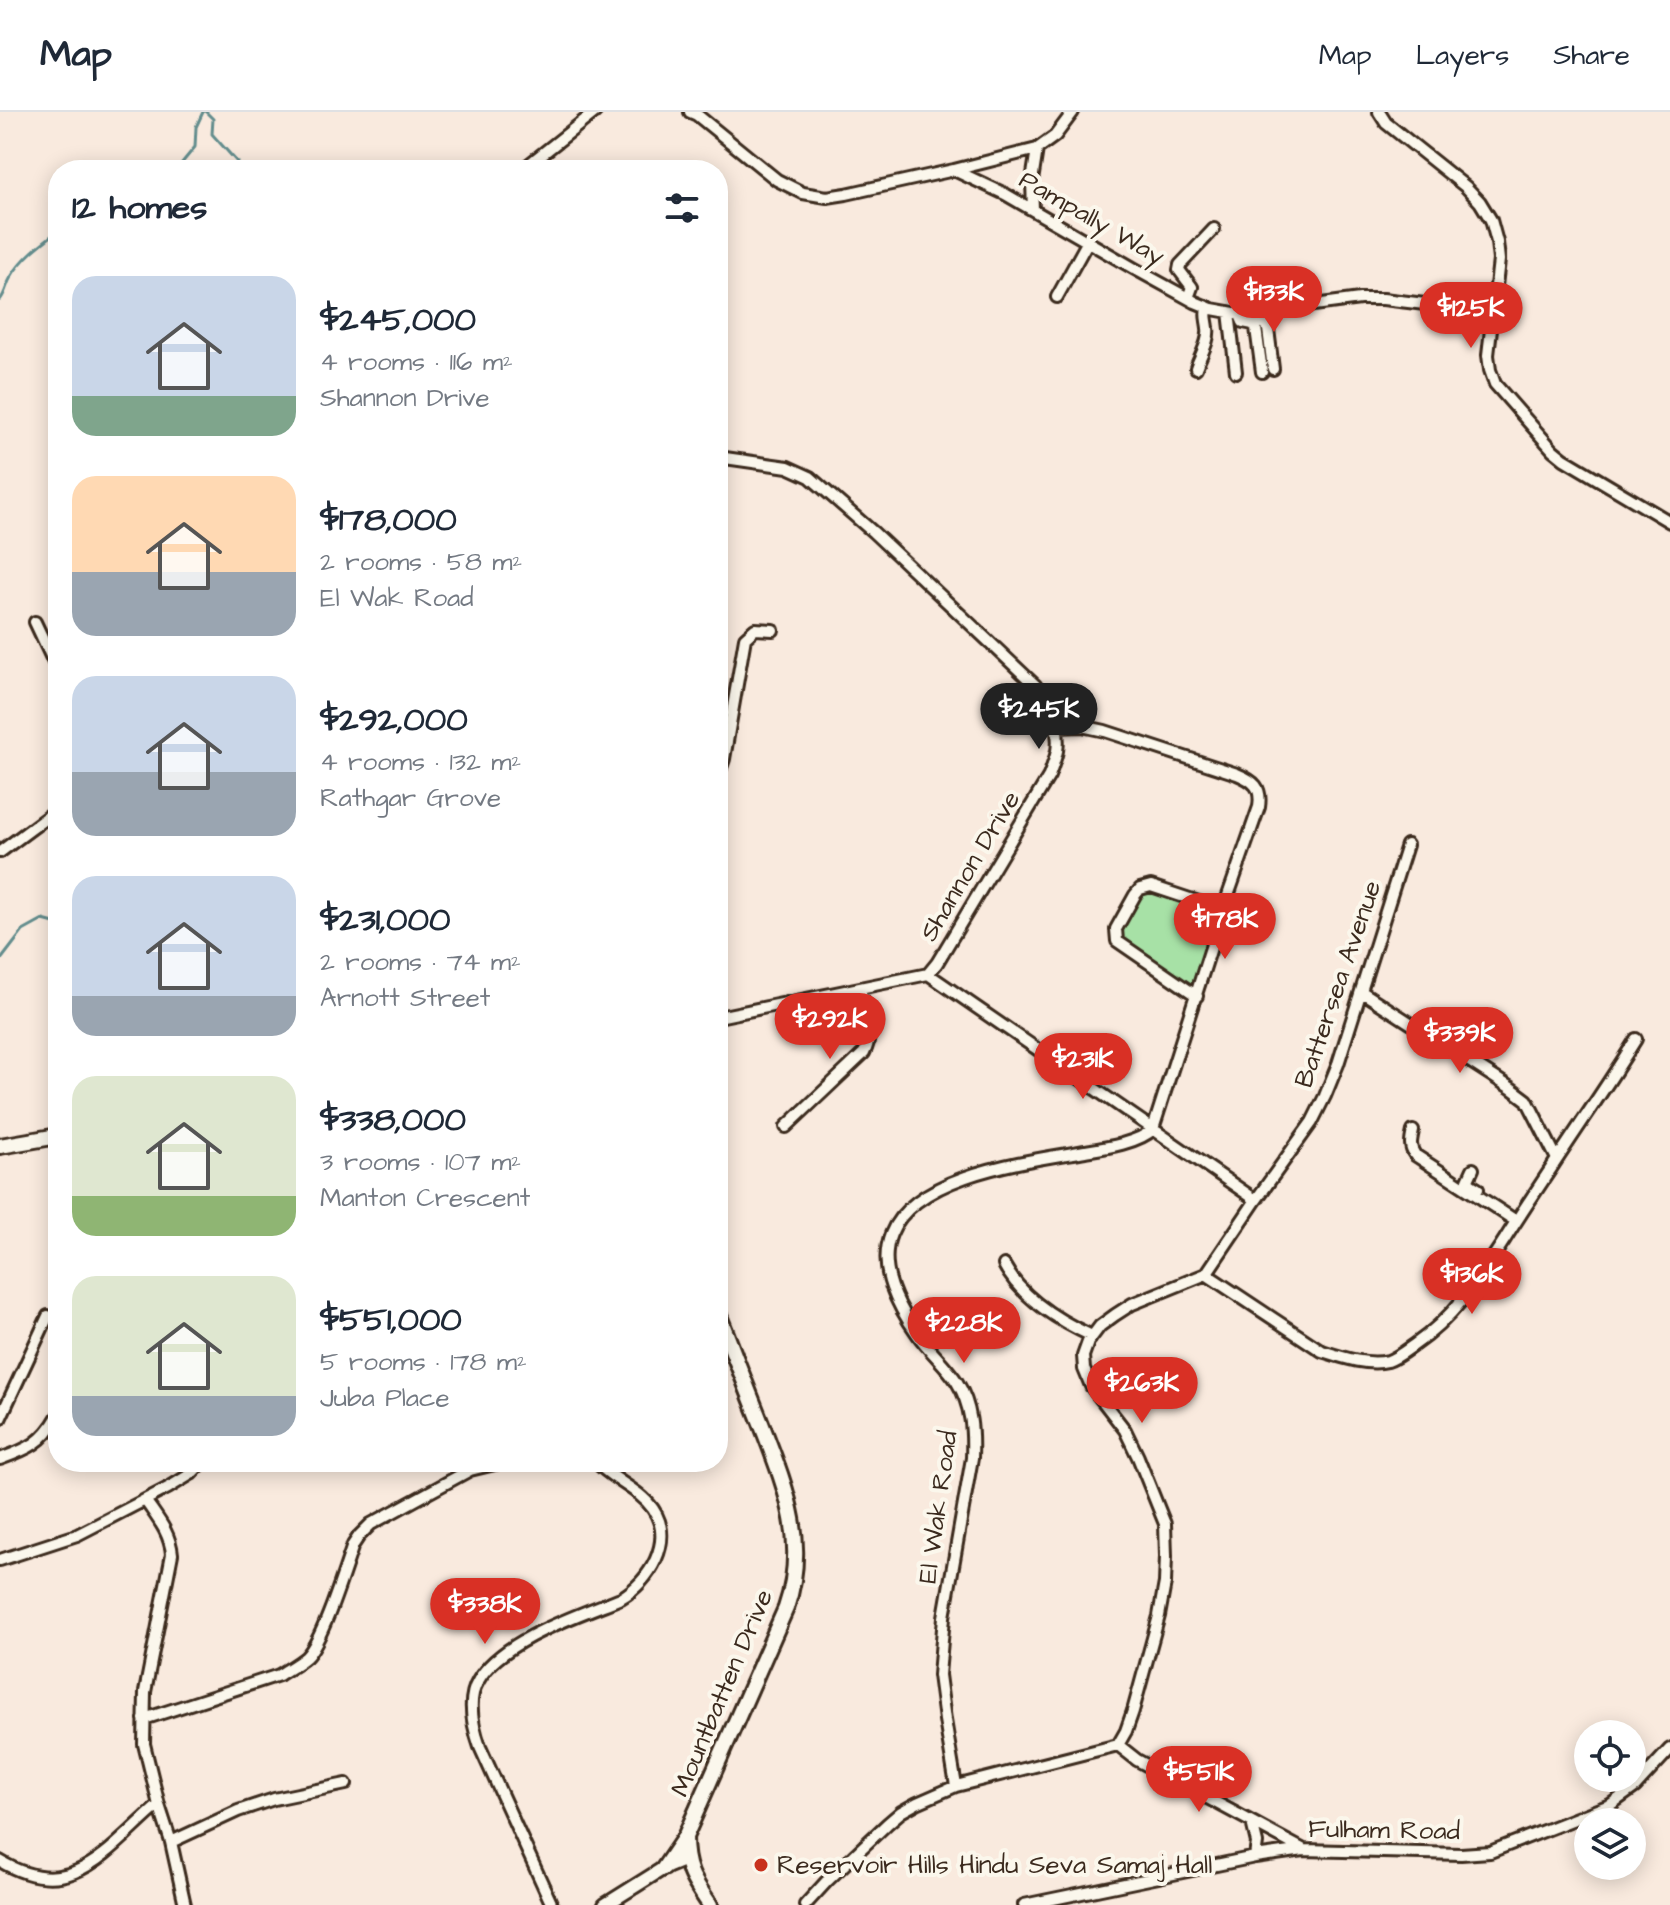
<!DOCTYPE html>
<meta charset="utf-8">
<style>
:root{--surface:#fff;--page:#f6f6f7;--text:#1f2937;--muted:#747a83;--line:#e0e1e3;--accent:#d93025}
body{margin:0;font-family:"Architects Daughter",sans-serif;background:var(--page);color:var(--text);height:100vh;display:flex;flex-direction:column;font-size:30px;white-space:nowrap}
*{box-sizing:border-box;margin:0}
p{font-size:26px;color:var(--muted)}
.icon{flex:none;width:44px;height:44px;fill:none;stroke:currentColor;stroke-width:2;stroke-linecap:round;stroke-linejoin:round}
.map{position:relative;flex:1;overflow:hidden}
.drawer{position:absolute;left:48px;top:48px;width:680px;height:1312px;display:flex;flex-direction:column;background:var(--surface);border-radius:32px;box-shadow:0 4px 20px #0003}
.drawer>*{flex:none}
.controls{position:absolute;left:1574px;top:1608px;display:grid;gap:16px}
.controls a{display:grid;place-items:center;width:72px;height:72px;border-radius:50%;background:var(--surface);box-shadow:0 4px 20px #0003;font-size:40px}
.price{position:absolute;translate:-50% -68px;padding:0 18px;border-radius:28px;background:var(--accent);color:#fff;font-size:26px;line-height:52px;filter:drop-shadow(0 2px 4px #0008)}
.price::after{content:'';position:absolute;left:50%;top:48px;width:24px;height:18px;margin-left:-12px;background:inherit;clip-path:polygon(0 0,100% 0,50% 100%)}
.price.active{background:#222;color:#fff}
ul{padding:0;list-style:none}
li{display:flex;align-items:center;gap:24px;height:200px;padding:0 24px}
li span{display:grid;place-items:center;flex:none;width:224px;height:160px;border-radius:24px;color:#555}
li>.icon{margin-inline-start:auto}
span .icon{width:96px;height:96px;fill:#fffc;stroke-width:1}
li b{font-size:34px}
h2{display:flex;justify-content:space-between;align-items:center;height:96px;padding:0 24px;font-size:34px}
header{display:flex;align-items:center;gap:48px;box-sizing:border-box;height:112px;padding:0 40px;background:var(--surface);border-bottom:2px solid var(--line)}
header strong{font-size:38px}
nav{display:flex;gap:44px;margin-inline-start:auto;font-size:28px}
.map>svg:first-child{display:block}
.green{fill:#a7e1a6;stroke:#718662;stroke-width:2}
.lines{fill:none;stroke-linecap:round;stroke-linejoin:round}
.stream{stroke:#638d8d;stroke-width:3}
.minor-casing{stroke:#3b2a1e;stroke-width:16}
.tertiary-casing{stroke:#3b2a1e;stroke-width:18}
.secondary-casing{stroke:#3b2a1e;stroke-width:20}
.minor{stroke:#fbf7ec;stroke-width:10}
.tertiary{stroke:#fbf7ec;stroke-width:12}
.secondary{stroke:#fbf7ec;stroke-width:14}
.poi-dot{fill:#c8321e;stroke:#fbf7ec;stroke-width:3}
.labels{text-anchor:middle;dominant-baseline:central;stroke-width:8;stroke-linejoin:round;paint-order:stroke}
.street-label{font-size:26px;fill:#3b2a1e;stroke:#fbf7ec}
.poi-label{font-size:26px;fill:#3b2a1e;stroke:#fbf7ec;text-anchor:start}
</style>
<header>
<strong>Map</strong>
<nav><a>Map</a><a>Layers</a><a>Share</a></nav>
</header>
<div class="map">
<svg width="1670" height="1793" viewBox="0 0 1670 1793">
<rect width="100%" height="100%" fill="#f9eade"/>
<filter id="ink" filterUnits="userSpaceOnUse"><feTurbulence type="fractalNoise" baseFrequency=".0125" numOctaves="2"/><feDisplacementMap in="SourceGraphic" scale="16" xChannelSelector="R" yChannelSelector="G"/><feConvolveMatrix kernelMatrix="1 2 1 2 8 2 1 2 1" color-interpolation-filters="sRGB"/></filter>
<g filter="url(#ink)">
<!-- green -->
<path class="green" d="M 1150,777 L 1209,796 L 1215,805 L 1195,872 L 1186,871 L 1121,827 L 1120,820 L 1140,781 Z"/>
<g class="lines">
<!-- stream -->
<path class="stream" d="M 206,0 L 213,7 L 212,22 L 237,50 L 237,58
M 170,58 L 181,52 L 195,35 L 196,15 L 203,0
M 0,188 C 6,181 6,173 11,165 C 21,147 42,131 58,119
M 0,849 L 23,819 L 43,808 L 58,812"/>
<!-- minor casing -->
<g class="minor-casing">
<path id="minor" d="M 690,0 L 697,3 L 777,68 L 803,81 L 827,85 L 846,82 L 954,58 L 1037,37 L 1055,24 L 1073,0
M 1379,0 L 1386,11 L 1466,75 L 1480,90 L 1491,108 L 1497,130 L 1499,148 L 1488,243 L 1490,258 L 1495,272 L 1553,338 L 1564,347 L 1670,410
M 522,58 L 595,0
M 954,58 L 1005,82 L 1135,157 L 1195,190 L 1212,197 L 1234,201 L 1253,201 L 1360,187 L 1383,187 L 1492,200
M 1033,98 L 1032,69 L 1037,37
M 1057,185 L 1088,129
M 1188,186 L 1192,175 L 1179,158 L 1180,153 L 1214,117
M 1229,200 L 1236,260
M 1257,200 L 1268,217 L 1273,257
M 1239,201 L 1243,210 L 1253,212 L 1256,216 L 1262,260
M 1196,256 C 1200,244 1210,229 1208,216 C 1207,207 1205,204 1207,195
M 718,345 L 788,355 L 810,365 L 873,420 L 1035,573 C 1048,591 1061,616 1057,639 C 1055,648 1052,656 1049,664 L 937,851 L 928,862 L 718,905
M 35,510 L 58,559
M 718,664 L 724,647 L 745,526 L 755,517 L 773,518
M 0,740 L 58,697
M 928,862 L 1256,1088
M 1362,880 L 1511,976 L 1527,988 L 1557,1047
M 1197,884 L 1117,829 L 1116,817 L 1135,783 L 1140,777 L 1151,774 L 1223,798
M 786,1015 L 864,941 C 875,921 865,898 860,877
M 1413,1019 C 1411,1028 1409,1035 1415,1043 L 1516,1109
M 1473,1057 L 1468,1068 L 1470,1072 L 1478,1077
M 1004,1153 C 1022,1187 1059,1209 1092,1224
M 1206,1162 L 1322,1239 C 1341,1245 1367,1254 1388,1249 C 1397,1246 1407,1238 1414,1233 C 1455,1205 1478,1168 1505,1127 C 1520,1103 1536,1079 1552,1055 C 1580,1012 1609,971 1636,927
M 0,1307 L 48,1204
M 0,1347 C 28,1337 43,1331 58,1304
M 145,1388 C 157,1406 170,1420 172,1442 L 145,1580 L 144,1632 L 159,1693 L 171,1730 L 185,1793
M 0,1448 L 77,1423 L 168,1376 L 191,1362 L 203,1350
M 144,1607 L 279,1563 C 288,1557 298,1552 306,1545 C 323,1528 344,1459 353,1433 L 359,1424 L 371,1412 L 470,1358 L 503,1350
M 1118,1633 L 1137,1648 L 1304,1738
M 956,1674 L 945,1608 L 939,1563 L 944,1505 L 972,1346 C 973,1320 972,1294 957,1270 C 946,1253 930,1240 918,1223 C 898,1195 877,1157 891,1122 C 915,1062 1028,1049 1085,1039 C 1104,1036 1139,1031 1153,1017 L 1223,798 L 1259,695 C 1262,675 1254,669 1237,662 L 1105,619 L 1082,614 L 1055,615
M 1252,1710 L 1257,1731 L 1255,1745
M 171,1730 L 238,1699 L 274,1687 L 346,1672
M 0,1749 C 73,1793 108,1736 159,1693
M 552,1793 L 480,1635 C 473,1615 467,1587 478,1569 C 501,1528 579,1503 621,1486 C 649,1470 675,1429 653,1397 C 639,1377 613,1368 596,1350
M 805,1793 L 827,1769 L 887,1712 L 901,1700 L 917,1691 L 956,1674 L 1118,1633 L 1126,1619 L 1133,1599 L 1159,1504 L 1165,1471 L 1166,1444 L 1165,1412 L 1138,1345 L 1125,1318 L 1091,1274 L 1084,1257 L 1083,1244 L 1088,1230 L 1100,1214 L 1115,1203 L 1132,1192 L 1206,1162 L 1256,1088 L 1312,1010 L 1325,984 L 1338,952 L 1407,733
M 1024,1793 L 1255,1745 L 1304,1738 L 1461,1742 L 1490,1740 L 1610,1693 L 1635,1675 L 1670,1637"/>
</g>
<!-- tertiary casing -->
<g class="tertiary-casing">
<path id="tertiary" d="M 605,1793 L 664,1756 L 686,1747"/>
</g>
<!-- secondary casing -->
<g class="secondary-casing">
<path id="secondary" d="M 0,1034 L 58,1024
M 664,1756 L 685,1725
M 710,1793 C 693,1768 685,1757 685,1725 L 786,1496 C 809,1429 785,1374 761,1311 C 746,1274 732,1237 718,1201"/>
</g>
<!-- minor -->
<use href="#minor" class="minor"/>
<!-- tertiary -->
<use href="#tertiary" class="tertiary"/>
<!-- secondary -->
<use href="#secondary" class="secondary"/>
</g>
</g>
<!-- markers -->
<circle class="poi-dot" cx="761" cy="1753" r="8"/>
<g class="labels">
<!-- street labels -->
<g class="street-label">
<text transform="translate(1092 106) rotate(30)">Pampally Way</text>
<text transform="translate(970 754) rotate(-59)">Shannon Drive</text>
<text transform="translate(1338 872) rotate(-71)">Battersea Avenue</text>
<text transform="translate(938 1395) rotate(-82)">El Wak Road</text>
<text transform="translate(722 1581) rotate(-67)">Mountbatten Drive</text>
<text transform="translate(1384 1718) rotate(1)">Fulham Road</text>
</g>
<!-- poi labels -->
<g class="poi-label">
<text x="777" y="1753">Reservoir Hills Hindu Seva Samaj Hall</text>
</g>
</g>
</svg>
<div class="controls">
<a><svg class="icon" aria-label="locate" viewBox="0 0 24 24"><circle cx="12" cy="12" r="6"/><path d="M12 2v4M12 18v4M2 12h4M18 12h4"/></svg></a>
<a><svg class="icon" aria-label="layers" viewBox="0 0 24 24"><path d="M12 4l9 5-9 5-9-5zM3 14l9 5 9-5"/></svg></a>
</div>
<b class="price" style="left:1274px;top:222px">$133K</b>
<b class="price" style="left:1471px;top:238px">$125K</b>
<b class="price active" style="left:1039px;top:639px">$245K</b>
<b class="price" style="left:1225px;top:849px">$178K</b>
<b class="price" style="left:830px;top:949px">$292K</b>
<b class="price" style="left:1460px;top:963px">$339K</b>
<b class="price" style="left:1083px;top:989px">$231K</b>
<b class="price" style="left:1472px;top:1204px">$136K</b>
<b class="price" style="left:964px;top:1253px">$228K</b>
<b class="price" style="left:1142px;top:1313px">$263K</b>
<b class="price" style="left:485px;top:1534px">$338K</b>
<b class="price" style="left:1199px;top:1702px">$551K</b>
<section class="drawer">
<h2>12 homes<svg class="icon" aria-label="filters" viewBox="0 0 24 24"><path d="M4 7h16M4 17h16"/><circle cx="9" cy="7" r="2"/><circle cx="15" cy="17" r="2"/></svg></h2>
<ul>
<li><span style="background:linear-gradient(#c9d6e8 75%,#7fa58c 0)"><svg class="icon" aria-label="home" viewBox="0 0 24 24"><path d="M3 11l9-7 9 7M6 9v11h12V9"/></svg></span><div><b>$245,000</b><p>4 rooms · 116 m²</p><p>Shannon Drive</p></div></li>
<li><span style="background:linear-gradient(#ffd9b3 60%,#9aa5b1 0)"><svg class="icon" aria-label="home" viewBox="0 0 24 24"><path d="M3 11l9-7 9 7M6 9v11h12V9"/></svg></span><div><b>$178,000</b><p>2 rooms · 58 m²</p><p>El Wak Road</p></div></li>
<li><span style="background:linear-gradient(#c9d6e8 60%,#9aa5b1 0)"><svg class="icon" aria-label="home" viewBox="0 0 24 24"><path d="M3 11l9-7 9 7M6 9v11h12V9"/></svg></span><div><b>$292,000</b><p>4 rooms · 132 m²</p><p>Rathgar Grove</p></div></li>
<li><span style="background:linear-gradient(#c9d6e8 75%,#9aa5b1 0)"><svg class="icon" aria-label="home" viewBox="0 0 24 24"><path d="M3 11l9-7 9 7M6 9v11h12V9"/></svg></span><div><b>$231,000</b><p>2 rooms · 74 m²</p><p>Arnott Street</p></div></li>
<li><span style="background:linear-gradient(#dfe7d0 75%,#8fb573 0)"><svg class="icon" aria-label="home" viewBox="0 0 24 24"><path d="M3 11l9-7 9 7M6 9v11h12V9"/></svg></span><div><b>$338,000</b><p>3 rooms · 107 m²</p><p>Manton Crescent</p></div></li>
<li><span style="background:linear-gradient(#dfe7d0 75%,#9aa5b1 0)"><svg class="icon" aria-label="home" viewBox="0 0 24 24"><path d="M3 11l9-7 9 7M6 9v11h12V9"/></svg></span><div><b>$551,000</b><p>5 rooms · 178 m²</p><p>Juba Place</p></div></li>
</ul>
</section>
</div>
